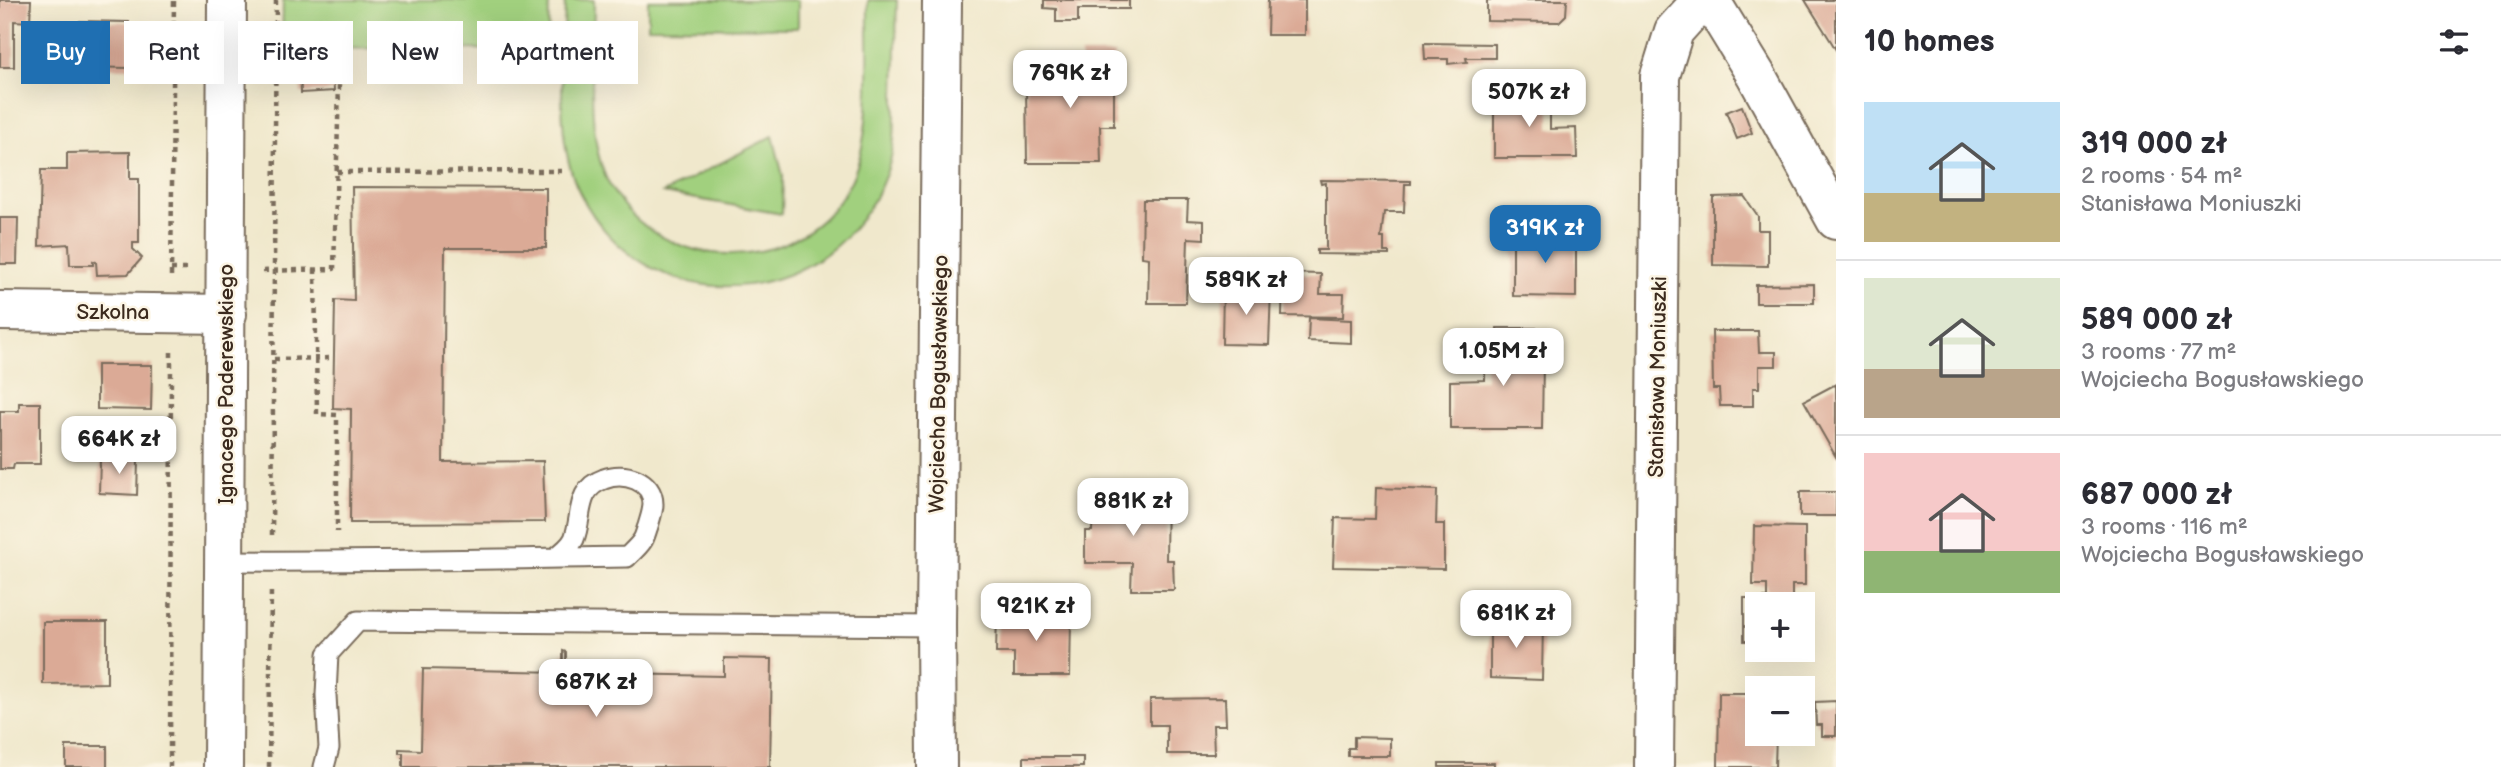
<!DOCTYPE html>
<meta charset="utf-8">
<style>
:root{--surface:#fff;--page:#f7f7f7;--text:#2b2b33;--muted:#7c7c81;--line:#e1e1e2;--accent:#1f6fb2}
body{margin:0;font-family:"Balsamiq Sans",sans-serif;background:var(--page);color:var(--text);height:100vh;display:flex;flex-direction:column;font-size:26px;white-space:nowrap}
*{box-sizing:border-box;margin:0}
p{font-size:23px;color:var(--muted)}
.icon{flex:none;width:38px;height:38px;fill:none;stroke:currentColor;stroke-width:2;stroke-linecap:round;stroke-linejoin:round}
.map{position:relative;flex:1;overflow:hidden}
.details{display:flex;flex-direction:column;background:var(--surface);width:665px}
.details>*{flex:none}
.hud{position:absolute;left:21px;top:21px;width:665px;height:63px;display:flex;gap:14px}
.controls{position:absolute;left:1745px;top:592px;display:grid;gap:14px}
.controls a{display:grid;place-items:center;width:70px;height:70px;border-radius:0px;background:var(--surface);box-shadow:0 7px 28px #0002;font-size:35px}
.price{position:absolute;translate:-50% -60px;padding:0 16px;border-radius:14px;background:#fff;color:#222;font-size:23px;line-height:46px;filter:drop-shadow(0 2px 4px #0008)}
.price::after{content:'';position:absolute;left:50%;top:42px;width:21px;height:16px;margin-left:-10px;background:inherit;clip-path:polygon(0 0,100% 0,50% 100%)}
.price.current{background:var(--accent);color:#fff}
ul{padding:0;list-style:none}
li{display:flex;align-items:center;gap:21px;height:175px;padding:0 28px}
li+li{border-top:2px solid var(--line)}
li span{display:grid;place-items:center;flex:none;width:196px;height:140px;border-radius:0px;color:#555}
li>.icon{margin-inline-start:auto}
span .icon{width:84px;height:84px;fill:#fffc;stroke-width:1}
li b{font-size:30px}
h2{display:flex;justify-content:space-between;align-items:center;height:84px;padding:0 28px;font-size:30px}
.tag{padding:0 24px;border-radius:0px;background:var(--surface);box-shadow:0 7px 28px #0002;font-size:24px;line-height:63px}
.tag.current{background:var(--accent);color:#fff}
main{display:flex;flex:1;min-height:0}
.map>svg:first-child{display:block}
.green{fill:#a1d07e;stroke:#6e7d4e;stroke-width:2}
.building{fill:#dbaa96}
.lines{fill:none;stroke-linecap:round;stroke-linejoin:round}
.lane-casing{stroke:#7a6c5b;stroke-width:23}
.street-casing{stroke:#7a6c5b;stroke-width:42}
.path{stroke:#7a6c5b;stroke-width:4.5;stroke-dasharray:5 5;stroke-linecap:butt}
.lane{stroke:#fff;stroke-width:19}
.street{stroke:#fff;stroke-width:38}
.labels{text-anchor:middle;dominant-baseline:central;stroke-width:5;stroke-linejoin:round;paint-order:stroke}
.street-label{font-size:21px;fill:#3b2a1e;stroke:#fcf5e5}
</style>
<main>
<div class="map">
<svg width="1836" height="767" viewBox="0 0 1836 767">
<rect width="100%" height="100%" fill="#fcf5e5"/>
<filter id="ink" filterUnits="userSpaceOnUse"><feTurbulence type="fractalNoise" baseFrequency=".0143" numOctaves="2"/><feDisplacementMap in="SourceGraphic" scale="14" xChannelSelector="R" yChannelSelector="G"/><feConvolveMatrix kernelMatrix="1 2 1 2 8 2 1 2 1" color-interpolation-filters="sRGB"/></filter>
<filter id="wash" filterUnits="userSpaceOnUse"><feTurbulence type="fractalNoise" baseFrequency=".00686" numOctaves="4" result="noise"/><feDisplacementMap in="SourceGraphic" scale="28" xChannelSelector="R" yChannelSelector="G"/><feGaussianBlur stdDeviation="1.57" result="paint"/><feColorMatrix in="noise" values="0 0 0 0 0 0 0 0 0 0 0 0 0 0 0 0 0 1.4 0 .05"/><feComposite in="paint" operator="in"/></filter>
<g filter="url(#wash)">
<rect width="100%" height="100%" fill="#f0e8cc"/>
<!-- green -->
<path class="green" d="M 283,0 L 549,0 L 548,50 L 282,48 Z
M 565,0 L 594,0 C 594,53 584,137 609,184 C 660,278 806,278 852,179 C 874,131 867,53 868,0 L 897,0 C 896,32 896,64 895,95 C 895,121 896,149 886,174 C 833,312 648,328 580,193 C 553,142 564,58 565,0 Z
M 648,0 L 798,0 L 798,28 L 648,27 Z
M 773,136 L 783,176 L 782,214 L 663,193 Z"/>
<g id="blocks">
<!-- building -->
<path class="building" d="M 0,0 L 31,0 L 30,22 L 14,21 L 14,67 L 0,67 Z
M 1044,0 L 1129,0 L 1129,9 L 1078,9 L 1078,22 L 1056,22 L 1056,9 L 1044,8 Z
M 1268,0 L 1305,0 L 1305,35 L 1267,35 Z
M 1487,0 L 1567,0 L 1566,15 L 1559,22 L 1487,21 Z
M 1805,0 L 1836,0 L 1836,50 L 1832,43 Z
M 80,21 L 129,22 L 129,68 L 80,67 L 80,58 L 58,58 L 58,24 L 80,24 Z
M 1424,43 L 1495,44 L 1495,58 L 1466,58 L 1467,62 L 1448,64 L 1448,59 L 1425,59 Z
M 1081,54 L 1114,54 L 1114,126 L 1100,126 L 1101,163 L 1027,163 L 1026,85 L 1035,85 L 1034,63 L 1081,63 Z
M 300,67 L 333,67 L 334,91 L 301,93 Z
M 1494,93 L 1550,93 L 1550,129 L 1576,128 L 1577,158 L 1494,158 Z
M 1742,106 L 1752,133 L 1737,139 L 1726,112 Z
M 130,152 L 130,179 L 139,179 L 139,243 L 133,243 L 133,249 L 142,258 L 128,274 L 97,275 L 96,262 L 93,261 L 93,265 L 70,265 L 69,244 L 39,246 L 41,170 L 67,170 L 67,153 Z
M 1320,180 L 1411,181 L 1411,184 L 1405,184 L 1404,212 L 1384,212 L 1381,238 L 1384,238 L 1384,252 L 1389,252 L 1389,255 L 1317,254 L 1317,250 L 1326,250 L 1326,183 L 1321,184 Z
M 352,187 L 546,188 L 546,248 L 445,248 L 443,462 L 543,461 L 545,522 L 350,523 L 351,409 L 333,408 L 335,300 L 354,301 Z
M 1744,196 L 1758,216 L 1758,230 L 1768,230 L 1768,266 L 1713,265 L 1713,197 Z
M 1143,200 L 1188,200 L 1187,220 L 1204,221 L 1204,239 L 1188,238 L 1186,303 L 1148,303 L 1149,258 L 1142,257 Z
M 0,218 L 18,218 L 17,264 L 0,264 Z
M 1513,233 L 1576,234 L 1576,297 L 1513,296 Z
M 1283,273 L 1321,274 L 1320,294 L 1344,294 L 1343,317 L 1282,316 Z
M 1814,284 L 1814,303 L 1756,303 L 1756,285 Z
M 1223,289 L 1271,289 L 1269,345 L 1222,344 Z
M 1309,318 L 1351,320 L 1351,343 L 1308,341 Z
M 1497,328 L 1536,328 L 1536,359 L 1543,359 L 1542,429 L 1450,429 L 1450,381 L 1485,380 L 1485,359 L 1496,359 Z
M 1712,331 L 1758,331 L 1759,352 L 1776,352 L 1776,366 L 1759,366 L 1759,388 L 1753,388 L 1753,406 L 1720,406 L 1719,389 L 1713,389 Z
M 97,365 L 152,365 L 151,410 L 97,409 Z
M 1836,384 L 1836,457 L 1804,401 Z
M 19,403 L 40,403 L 40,464 L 14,464 L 13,469 L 0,469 L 0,411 L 19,411 Z
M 100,458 L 138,460 L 137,495 L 99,493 Z
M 1376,488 L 1437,490 L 1436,524 L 1444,524 L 1444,569 L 1333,567 L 1335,518 L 1375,519 Z
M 1107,492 L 1167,492 L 1166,560 L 1173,560 L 1174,590 L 1131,590 L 1132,563 L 1085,563 L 1085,531 L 1092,531 L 1093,510 L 1107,510 Z
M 1800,492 L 1836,492 L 1836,516 L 1800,516 Z
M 1754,526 L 1805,527 L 1805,585 L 1792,585 L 1792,599 L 1805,599 L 1805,604 L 1757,604 L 1757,641 L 1744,641 L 1744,598 L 1767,598 L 1767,585 L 1753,585 Z
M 997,614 L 1071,615 L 1070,676 L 1014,676 L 1014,653 L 996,653 Z
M 1490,621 L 1543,622 L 1542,680 L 1490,678 Z
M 43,622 L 107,622 L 107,683 L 43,684 Z
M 563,651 L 566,652 L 566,673 L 724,676 L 724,658 L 772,659 L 770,767 L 403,767 L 403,753 L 399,753 L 399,749 L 421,750 L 423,669 L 563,672 Z
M 1719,693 L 1757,693 L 1757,733 L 1776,733 L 1775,767 L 1718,767 Z
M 1225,698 L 1226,725 L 1213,725 L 1214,754 L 1167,754 L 1167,725 L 1150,725 L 1150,699 Z
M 1836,701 L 1836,736 L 1822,736 L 1822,725 L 1816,725 L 1815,702 Z
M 1354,737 L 1390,738 L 1390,756 L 1348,756 L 1348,748 L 1354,748 Z
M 66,746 L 107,746 L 107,767 L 66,767 Z
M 1024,757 L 1083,757 L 1083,767 L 1024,767 Z
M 1439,763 L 1494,763 L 1494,767 L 1439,767 Z"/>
</g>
</g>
<g filter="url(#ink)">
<use href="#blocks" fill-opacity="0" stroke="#7a6c5b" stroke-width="2"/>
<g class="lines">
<!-- lane casing -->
<g class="lane-casing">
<path id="lane" d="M 225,561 C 359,562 493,559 627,557 C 632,552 638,547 642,541 C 645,537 646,531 648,526 C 650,519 653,511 653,504 C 653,480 624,471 604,479 C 575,489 583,517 574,539 C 570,547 562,553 555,558
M 324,767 L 329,748 L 326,695 L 328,654 L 358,621 L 936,626"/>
</g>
<!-- street casing -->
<g class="street-casing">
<path id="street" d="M 1710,0 L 1756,75 L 1836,220
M 0,311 L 227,314
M 223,767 L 227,0
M 937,767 L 936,626 L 942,0
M 1654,767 L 1660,76 L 1674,31 L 1702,0"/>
</g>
<!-- path -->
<path class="path" d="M 337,172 L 565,171
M 171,269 L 188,269
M 315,269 L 317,414 L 337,415 L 337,532
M 263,271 L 334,269 L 340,48
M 171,276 L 174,0
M 274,359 L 334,358
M 272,535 L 276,0
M 170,767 L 171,351
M 269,767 L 271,589"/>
<!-- lane -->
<use href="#lane" class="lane"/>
<!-- street -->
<use href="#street" class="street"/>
</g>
</g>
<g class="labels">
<!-- street labels -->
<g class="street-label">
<text x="113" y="312">Szkolna</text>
<text transform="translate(1658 377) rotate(-89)">Stanisława Moniuszki</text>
<text transform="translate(226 384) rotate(-90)">Ignacego Paderewskiego</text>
<text transform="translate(939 384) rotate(-89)">Wojciecha Bogusławskiego</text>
</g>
</g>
</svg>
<div class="controls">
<a>+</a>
<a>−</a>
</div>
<b class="price" style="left:1070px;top:110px">769K zł</b>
<b class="price" style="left:1529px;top:129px">507K zł</b>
<b class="price current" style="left:1545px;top:265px">319K zł</b>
<b class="price" style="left:1246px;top:317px">589K zł</b>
<b class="price" style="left:1503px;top:388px">1.05M zł</b>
<b class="price" style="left:119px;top:476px">664K zł</b>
<b class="price" style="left:1133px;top:538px">881K zł</b>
<b class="price" style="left:1036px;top:643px">921K zł</b>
<b class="price" style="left:1516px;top:650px">681K zł</b>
<b class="price" style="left:596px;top:719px">687K zł</b>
<div class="hud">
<a class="tag current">Buy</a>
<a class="tag">Rent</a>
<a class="tag">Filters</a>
<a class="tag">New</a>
<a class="tag">Apartment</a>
</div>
</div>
<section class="details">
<h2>10 homes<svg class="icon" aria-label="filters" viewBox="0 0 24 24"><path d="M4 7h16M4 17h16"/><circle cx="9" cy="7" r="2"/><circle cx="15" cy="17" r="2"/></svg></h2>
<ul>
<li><span style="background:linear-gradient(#bfe0f5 65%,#c2b280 0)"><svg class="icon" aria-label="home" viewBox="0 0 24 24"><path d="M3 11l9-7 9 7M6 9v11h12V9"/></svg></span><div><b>319 000 zł</b><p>2 rooms · 54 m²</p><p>Stanisława Moniuszki</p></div></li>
<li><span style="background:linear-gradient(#dfe7d0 65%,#b9a48a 0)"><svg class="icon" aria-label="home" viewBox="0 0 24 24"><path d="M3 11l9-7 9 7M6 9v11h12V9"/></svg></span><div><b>589 000 zł</b><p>3 rooms · 77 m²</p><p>Wojciecha Bogusławskiego</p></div></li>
<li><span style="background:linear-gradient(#f6c9c9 70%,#8fb573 0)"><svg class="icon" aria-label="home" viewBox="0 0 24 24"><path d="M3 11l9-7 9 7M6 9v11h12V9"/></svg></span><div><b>687 000 zł</b><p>3 rooms · 116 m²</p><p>Wojciecha Bogusławskiego</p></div></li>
</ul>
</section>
</main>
